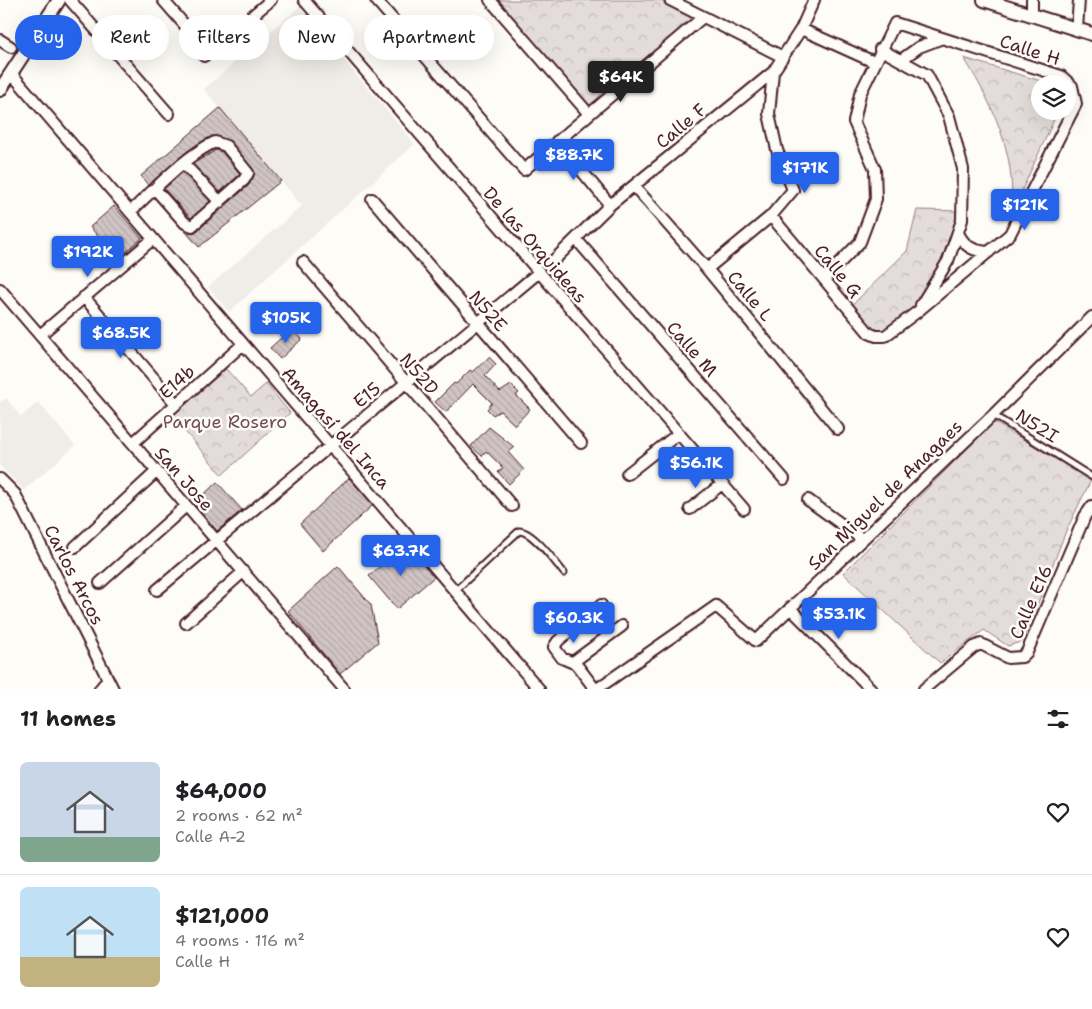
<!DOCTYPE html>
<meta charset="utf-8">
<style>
:root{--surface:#fff;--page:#f2f2f2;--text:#202124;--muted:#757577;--line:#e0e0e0;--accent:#2563eb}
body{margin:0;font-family:"Shantell Sans",sans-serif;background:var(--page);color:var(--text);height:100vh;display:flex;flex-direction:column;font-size:19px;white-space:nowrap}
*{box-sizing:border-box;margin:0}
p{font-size:16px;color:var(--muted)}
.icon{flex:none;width:28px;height:28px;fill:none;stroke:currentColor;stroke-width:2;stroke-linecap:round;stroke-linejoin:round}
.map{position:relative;height:689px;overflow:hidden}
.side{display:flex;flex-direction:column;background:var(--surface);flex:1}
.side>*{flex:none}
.guide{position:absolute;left:15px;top:15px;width:500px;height:45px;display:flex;gap:10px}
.controls{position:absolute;left:1031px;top:75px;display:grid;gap:10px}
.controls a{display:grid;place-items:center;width:45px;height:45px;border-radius:50%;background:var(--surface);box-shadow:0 5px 20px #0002;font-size:25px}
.price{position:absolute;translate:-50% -42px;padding:0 11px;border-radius:5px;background:var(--accent);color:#fff;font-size:16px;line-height:32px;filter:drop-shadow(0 1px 2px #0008)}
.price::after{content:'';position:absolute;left:50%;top:30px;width:15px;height:11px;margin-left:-8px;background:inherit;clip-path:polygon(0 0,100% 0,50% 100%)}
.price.current{background:#222;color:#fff}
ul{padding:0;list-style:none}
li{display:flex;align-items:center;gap:15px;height:125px;padding:0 20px}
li+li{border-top:1px solid var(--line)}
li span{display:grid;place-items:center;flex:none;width:140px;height:100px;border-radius:8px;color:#555}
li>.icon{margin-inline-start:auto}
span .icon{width:60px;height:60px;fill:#fffc;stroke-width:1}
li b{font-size:21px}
h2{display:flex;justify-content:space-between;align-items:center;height:60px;padding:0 20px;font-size:21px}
.pill{padding:0 18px;border-radius:22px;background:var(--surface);box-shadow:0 5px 20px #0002;font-size:18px;line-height:45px}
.pill.current{background:var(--accent);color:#fff}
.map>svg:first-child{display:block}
.built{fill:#f0ece8}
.forest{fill:url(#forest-crowns);stroke:#967e82}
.building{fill:url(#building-back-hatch);stroke:#4a1f2b}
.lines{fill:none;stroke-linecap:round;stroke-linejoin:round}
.service-casing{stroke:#4a1f2b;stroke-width:9}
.minor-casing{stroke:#4a1f2b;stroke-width:14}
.tertiary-casing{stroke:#4a1f2b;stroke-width:16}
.service{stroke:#fdfcf7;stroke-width:5}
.minor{stroke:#fdfcf7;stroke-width:10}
.tertiary{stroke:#fdfcf7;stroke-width:12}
.labels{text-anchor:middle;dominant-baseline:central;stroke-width:5;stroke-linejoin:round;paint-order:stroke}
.street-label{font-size:18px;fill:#4a1f2b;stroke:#fdfcf7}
.park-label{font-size:18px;fill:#704e57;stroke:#fdfcf7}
</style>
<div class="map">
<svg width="1092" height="689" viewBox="0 0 1092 689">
<defs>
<pattern id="forest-crowns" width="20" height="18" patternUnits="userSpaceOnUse" patternTransform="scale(1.25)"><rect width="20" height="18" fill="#e3dcda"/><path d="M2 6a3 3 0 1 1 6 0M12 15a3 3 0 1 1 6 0" fill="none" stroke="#c4bcbb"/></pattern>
<pattern id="building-back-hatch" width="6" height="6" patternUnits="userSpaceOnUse" patternTransform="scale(1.25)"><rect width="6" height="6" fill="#d0c5c4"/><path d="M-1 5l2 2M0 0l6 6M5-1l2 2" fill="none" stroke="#b4a9a9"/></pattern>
</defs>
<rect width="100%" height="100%" fill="#fdfcf7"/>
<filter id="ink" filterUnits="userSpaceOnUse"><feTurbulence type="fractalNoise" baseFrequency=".02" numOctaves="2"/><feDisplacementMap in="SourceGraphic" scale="10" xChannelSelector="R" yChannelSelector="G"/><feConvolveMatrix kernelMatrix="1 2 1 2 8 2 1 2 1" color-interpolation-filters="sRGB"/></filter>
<g filter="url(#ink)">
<!-- built -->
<path class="built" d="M 299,7 L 415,144 L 229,312 L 208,287 L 302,206 L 204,89 Z
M 6,398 L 21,417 L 38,402 L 75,446 L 24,490 L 0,466 L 0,402 Z"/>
<!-- forest -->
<path class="forest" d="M 490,0 L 670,0 L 703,17 L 589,114 Z
M 964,58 L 1051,84 L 1040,84 L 1040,111 L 1058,111 L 1012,212 C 1012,198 1012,183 1010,169 C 1004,128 985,92 964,58 Z
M 917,210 L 962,211 L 919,314 L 897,334 L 871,333 L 849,308 L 907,251 Z
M 226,369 L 251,397 L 266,384 L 290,413 L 222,475 L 172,416 Z
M 994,422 L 1091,480 L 1066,531 L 1023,641 L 1008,646 L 984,630 L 940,663 L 843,573 Z"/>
<!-- building -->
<path class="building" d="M 220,108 L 281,181 L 199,247 L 185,231 L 193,233 L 197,231 L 249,185 L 254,176 L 253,169 L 231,142 L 217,136 L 212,136 L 189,150 L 148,185 L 141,176 Z
M 216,150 L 222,152 L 240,174 L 220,192 L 193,164 Z
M 183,172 L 210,201 L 191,218 L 164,189 Z
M 114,206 L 142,238 L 118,259 L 90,227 Z
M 292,328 L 302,339 L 280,359 L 270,348 Z
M 489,357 L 496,364 L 485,376 L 500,392 L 511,385 L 519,393 L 516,395 L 530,409 L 515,425 L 500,411 L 493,415 L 487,409 L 492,403 L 473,384 L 446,412 L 435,402 L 454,383 L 456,384 L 470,370 L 473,372 Z
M 489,427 L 514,447 L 508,452 L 524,470 L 509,484 L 498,472 L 503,468 L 486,451 L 482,456 L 471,446 Z
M 349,478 L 373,505 L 323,551 L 300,524 Z
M 217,482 L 242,510 L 217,531 L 194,504 Z
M 405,544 L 434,577 L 397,609 L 369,576 Z
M 338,566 L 371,605 L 378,642 L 340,674 L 288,611 Z"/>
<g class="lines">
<!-- service casing -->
<g class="service-casing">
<path id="service" d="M 993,415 L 1092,477
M 455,591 L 519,531 C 533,531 555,562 564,573"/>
</g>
<!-- minor casing -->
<g class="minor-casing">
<path id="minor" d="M 70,0 L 169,114
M 163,0 L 208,52
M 304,0 L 744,509
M 376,0 L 524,170 L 703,17
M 490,0 L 589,114
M 670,0 L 783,57
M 1032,0 L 1032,16
M 801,29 L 874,62
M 1077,29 L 1079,0
M 0,40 L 11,47
M 880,49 L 927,75 L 949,116 L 963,169 L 962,220 L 948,261 L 921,305
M 204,56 L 271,0
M 901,60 L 919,47 L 940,39
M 11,73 L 539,689
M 557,141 L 610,205
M 184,164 L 220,202
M 634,186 L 707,269 L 838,429
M 372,199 L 581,443
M 130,212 C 154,190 186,155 215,142 L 226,146 L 248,173 L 244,180 L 192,226 L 185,223 L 155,189
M 771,216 L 869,333 L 876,336 L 885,336 L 917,312 L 1010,234 L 1076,104 L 1072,86 L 1061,76 L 895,23 L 860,94 L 854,122 L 875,169 L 876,199 L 860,242 L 824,279
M 958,233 C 965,247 973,251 989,252
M 576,239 L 784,479
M 303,262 L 512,506
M 550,264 L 610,205 L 773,72 L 801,29 L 814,0
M 707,269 L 771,216 L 793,190 L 777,150 L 769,114 L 773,72
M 0,289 L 344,689
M 84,297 L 176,404
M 40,335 L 153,239
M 133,443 L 242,345
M 627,474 L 678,434
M 0,479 L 15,494 L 113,689
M 808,500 L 862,539
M 690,509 L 722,484
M 75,547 L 157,471
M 100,583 L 186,506
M 157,590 L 538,273
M 790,608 L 871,689
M 186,623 L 243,572
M 573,662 L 622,626
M 100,689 L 108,679
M 595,689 L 576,664 L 562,658 L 554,647 L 558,641 L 601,605
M 597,689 L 716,606 L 756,641 L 993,415 L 1092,317
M 924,689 L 974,647 L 981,644 L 1008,658 L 1022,657 L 1027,652 L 1085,516 L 1092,506"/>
</g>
<!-- tertiary casing -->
<g class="tertiary-casing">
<path id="tertiary" d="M 984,0 L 1092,34
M 0,90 L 59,0"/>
</g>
<!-- service -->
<use href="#service" class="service"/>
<!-- minor -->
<use href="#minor" class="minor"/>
<!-- tertiary -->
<use href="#tertiary" class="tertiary"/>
</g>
</g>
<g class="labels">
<!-- street labels -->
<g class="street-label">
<text transform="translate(1030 50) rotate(18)">Calle H</text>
<text transform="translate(681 126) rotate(-40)">Calle F</text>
<text transform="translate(535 245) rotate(49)">De las Orquideas</text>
<text transform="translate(838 271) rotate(50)">Calle G</text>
<text transform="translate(750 296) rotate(50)">Calle L</text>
<text transform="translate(488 311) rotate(49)">N52E</text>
<text transform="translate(692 349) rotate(49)">Calle M</text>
<text transform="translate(419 374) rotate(49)">N52D</text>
<text transform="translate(177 382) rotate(-42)">E14b</text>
<text transform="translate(367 395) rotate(-40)">E15</text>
<text transform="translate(1037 426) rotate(32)">N52I</text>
<text transform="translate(336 428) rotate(49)">Amagasí del Inca</text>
<text transform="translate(184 479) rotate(49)">San Jose</text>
<text transform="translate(885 495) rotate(-44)">San Miguel de Anagaes</text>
<text transform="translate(74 575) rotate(63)">Carlos Arcos</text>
<text transform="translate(1031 602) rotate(-66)">Calle E16</text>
</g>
<!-- park labels -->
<g class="park-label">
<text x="225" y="422">Parque Rosero</text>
</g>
</g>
</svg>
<div class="controls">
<a><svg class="icon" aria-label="layers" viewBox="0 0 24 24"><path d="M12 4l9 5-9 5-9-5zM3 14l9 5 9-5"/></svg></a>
</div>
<b class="price current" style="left:621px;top:103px">$64K</b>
<b class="price" style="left:574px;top:181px">$88.7K</b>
<b class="price" style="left:805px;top:194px">$171K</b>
<b class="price" style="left:1025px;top:231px">$121K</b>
<b class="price" style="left:88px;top:278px">$192K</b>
<b class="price" style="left:286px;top:344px">$105K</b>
<b class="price" style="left:121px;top:359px">$68.5K</b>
<b class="price" style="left:696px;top:489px">$56.1K</b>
<b class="price" style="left:401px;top:577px">$63.7K</b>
<b class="price" style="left:839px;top:640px">$53.1K</b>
<b class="price" style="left:574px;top:644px">$60.3K</b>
<div class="guide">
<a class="pill current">Buy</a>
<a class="pill">Rent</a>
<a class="pill">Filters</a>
<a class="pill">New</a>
<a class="pill">Apartment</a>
</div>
</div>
<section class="side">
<h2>11 homes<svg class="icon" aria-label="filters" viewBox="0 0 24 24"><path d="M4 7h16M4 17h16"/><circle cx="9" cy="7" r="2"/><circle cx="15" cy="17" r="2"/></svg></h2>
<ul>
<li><span style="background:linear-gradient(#c9d6e8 75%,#7fa58c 0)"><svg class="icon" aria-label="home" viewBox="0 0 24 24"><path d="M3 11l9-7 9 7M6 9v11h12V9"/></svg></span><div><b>$64,000</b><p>2 rooms · 62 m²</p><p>Calle A-2</p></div><svg class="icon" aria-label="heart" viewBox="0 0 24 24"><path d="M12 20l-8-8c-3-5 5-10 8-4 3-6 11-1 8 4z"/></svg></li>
<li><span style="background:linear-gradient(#bfe0f5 70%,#c2b280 0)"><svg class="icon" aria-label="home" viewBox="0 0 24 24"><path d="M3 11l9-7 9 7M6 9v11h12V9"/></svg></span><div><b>$121,000</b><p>4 rooms · 116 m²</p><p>Calle H</p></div><svg class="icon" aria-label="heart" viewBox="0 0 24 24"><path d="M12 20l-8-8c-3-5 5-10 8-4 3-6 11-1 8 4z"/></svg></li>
</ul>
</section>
